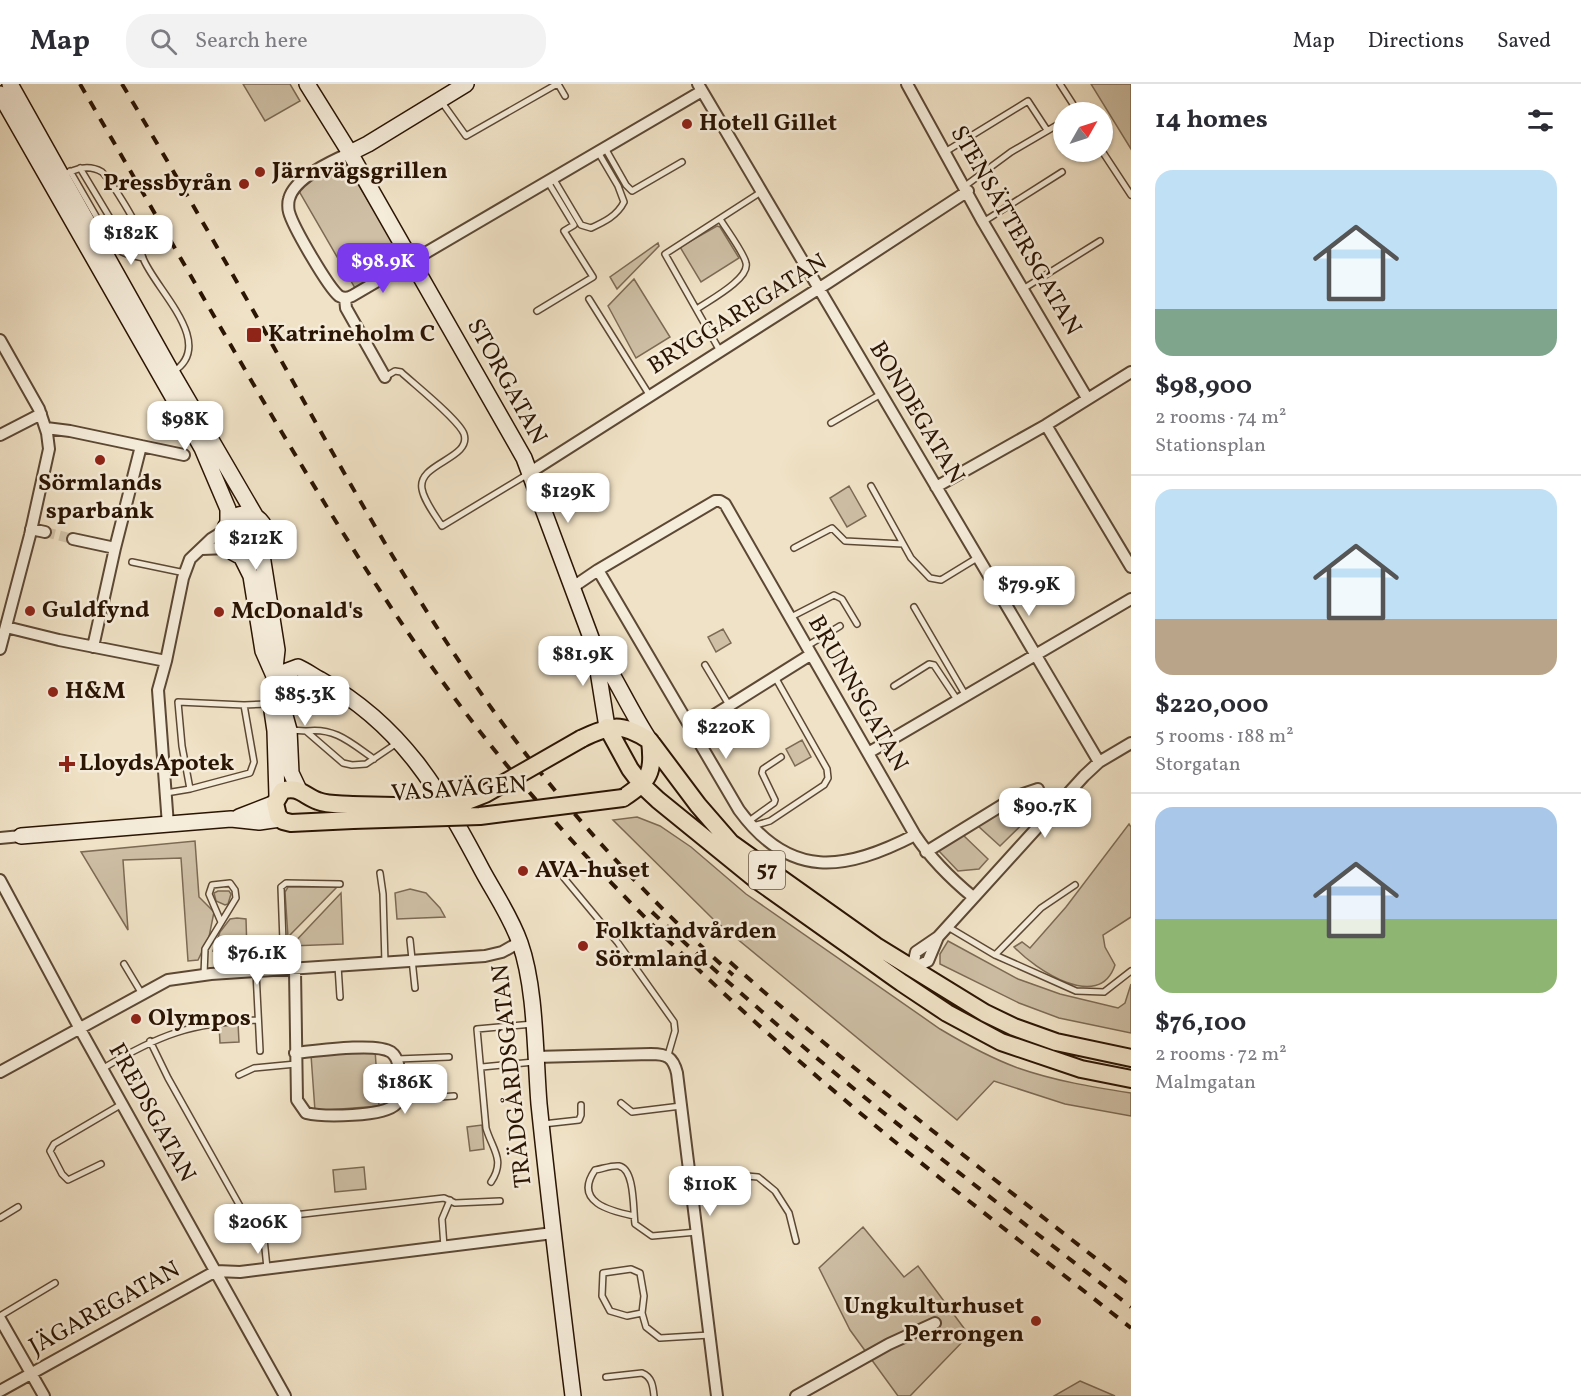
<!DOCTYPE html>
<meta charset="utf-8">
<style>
:root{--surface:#fff;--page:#f2f2f3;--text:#2b2b33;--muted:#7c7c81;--line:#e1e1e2;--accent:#7c3aed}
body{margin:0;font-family:Vollkorn,serif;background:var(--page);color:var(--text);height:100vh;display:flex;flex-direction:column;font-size:22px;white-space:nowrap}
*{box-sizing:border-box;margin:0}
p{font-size:20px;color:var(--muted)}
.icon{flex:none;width:33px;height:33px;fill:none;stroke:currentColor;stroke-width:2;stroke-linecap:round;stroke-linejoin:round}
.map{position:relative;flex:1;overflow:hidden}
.details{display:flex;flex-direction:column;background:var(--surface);width:450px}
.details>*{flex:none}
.needle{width:39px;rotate:51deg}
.buttons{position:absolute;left:1053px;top:18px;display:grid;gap:12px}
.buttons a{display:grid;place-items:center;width:60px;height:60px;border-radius:50%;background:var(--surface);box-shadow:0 2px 4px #0004;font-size:30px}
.price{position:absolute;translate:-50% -51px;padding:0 14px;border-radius:12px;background:#fff;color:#222;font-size:20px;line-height:39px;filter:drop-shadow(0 2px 3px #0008)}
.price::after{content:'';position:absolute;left:50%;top:36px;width:18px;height:14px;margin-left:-9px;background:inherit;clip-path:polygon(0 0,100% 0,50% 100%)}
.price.on{background:var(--accent);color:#fff}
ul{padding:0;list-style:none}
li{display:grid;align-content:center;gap:12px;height:318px;padding:0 24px}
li+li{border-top:2px solid var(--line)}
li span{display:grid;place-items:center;height:186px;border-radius:18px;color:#555}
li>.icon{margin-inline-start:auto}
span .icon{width:108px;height:108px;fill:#fffc;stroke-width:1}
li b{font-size:26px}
h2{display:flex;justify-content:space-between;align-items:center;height:72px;padding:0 24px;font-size:26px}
header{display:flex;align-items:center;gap:36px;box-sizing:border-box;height:84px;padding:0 30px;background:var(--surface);border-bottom:2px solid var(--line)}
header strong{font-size:28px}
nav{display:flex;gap:33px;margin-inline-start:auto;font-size:21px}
.search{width:420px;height:54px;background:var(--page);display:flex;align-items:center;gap:15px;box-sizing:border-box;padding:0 21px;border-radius:24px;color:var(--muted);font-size:22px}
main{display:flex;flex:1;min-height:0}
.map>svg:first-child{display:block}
.green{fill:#cebfa5;stroke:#7c6a54;stroke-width:1.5}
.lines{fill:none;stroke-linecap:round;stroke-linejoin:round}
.street-tunnel{stroke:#d2c3a9;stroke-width:10;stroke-dasharray:10 5;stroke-linecap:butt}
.lane-casing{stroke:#5c4834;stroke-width:8}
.street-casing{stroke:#5c4834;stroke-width:14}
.secondary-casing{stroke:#2a1403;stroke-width:18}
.primary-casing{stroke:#2a1403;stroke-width:20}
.lane{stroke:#f5ecda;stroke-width:5}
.street{stroke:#f5ecda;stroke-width:10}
.secondary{stroke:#f5ecda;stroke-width:15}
.primary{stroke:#f0e2c6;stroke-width:16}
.rail{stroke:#2a1403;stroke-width:4;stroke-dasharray:10 10;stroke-linecap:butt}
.primary-bridge-casing{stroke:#2a1403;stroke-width:20;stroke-linecap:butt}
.primary-bridge{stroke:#f0e2c6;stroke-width:16}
.poi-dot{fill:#8f2418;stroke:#f5ecda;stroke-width:2}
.labels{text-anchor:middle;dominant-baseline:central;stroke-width:5;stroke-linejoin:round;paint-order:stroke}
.shield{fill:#f5ecda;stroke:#675544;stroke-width:1.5}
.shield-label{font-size:22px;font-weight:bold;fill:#2a1403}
.poi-label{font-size:24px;font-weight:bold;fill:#2a1403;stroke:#f5ecda;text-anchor:start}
.street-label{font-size:24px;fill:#2a1403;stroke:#f5ecda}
</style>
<header>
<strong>Map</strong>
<div class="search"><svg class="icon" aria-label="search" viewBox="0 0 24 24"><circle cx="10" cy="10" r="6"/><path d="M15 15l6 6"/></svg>Search here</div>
<nav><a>Map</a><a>Directions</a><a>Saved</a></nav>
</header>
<main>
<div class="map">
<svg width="1131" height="1312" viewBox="0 0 1131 1312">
<rect width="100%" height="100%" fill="#f0e2c6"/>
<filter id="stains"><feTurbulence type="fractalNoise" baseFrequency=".00333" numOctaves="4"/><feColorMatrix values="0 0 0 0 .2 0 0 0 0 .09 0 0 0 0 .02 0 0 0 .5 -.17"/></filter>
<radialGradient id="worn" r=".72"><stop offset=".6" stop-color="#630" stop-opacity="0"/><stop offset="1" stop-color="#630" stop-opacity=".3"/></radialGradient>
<!-- green -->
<path class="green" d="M 243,0 L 290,0 L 300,17 L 265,37 Z
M 1091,0 L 1131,0 L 1131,65 Z
M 344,77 L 404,176 L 355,204 L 299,107 L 312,93 Z
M 717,142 L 720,143 L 739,174 L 701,198 L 680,163 Z
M 658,159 L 659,162 L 617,205 L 610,193 Z
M 634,195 L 670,253 L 636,274 L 608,222 Z
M 849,402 L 866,432 L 847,443 L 830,414 Z
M 723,545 L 731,559 L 716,568 L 708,553 Z
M 802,656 L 811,673 L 795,682 L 786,665 Z
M 1034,712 L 1045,718 L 1000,762 L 977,741 L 1020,714 Z
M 637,733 L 660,742 L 691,763 L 746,810 L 940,945 C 965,960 991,974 1018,984 C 1055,997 1093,1003 1131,1009 L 1131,1032 L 1065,1020 L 994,997 L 957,1036 L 713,835 L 613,736 Z
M 1129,740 L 1131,743 L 1131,833 L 1103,851 L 1105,863 L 1115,881 C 1099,929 1035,885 1014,863 L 1022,858 L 1030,864 L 1066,823 Z
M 963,751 L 988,775 L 979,785 L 958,787 L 938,766 L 945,759 Z
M 195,757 L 199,813 L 214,828 L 209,853 L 198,876 L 188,877 L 181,774 L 123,776 L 128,846 L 81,768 Z
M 288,803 L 337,803 L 288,853 L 285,808 Z
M 410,805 L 426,809 L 440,824 L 445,833 L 397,835 L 395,809 Z
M 218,807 L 229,807 L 231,810 L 228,820 L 225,821 L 216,817 L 214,809 Z
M 341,809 L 343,860 L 291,862 Z
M 237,834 L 246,835 L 247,867 L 213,867 L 220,848 L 230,835 Z
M 948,857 L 1018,895 L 1060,910 L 1118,924 L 1125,919 L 1131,900 L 1131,949 L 1059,934 L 1019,919 L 940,880 L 940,870 Z
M 238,939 L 239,958 L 220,959 L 219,941 Z
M 375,966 L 379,1022 L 315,1027 L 311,971 Z
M 482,1041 L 484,1065 L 470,1067 L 467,1043 Z
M 364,1083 L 366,1105 L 335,1108 L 333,1086 Z
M 863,1143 L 904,1193 L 918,1182 L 969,1251 L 910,1312 L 898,1312 L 850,1246 L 819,1184 Z
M 1080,1297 L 1115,1312 L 1054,1312 Z"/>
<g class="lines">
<!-- street-tunnel -->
<path class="street-tunnel" d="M 45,448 L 73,455"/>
<!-- lane casing -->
<g class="lane-casing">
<path id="lane" d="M 558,0 L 565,12
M 1060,0 L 1078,28
M 441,17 L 466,52 L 557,0
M 605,64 L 626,101 L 632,107 L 682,78
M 1102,67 L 1131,111
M 945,68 L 1028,17 L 1047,46
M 80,84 L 125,159 L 141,173
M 70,87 L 112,160 C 121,170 130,171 143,174
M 62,91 C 76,85 88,80 102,88 C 111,97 134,134 138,146 C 141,155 139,165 143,174 C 154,204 218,260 173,288
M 553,94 L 581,141 L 591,144 C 604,138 617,132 624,118 L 618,102 L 598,68
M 965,102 L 1011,68 L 1064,37
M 983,138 L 1062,88
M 1023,205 L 1100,157
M 589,215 L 650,312
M 697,225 C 708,217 750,195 746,179 C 744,169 726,145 720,135
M 537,227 L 593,193 L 564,147 L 574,141 L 548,98
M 720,267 L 665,170 L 761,108
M 385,293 L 395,287 L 401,288 C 415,301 459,336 464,350 C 472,375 417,379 422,405 C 424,417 435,431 442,442 L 528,390
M 831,339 L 881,310
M 871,402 L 911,474 L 930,494 L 941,496 L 977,474
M 266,452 L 289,445
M 794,464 L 832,444 L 845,457 L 903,460
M 132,478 L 185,489
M 914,523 L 966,612
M 791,533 L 834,511 L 842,515 L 857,540
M 807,562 L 840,542
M 705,581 L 729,621
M 894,602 L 929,580 L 934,581 L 958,617
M 244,621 L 178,618 L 182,662 L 190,705 L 250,689 L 254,678 L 244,621 L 269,620
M 290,646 L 306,647 L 343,679 L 352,681 L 366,680 L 397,659
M 306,647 C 335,643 351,659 374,675
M 166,709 L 190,705
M 749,737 L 774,719 L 775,716 L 762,689 L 763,685 L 781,673
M 753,742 L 770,737 L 824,701 L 828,694 L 827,685 L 775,593
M 380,789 L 383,810 L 385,879
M 564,794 L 618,859 L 674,938 L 675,947 L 668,971
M 948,843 L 995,871 L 1076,907 L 1104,908 L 1131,887
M 410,856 L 415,904
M 995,871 L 1041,824 L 1075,801
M 124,880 L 142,910
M 338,882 L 340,913
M 284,885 L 281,803 L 286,799 L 340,800
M 256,888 L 260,967
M 204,891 L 205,865 L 236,814 L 235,806 L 230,799 L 212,801 L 209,810 L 221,838
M 150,957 L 168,994 L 250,1140 L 263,1145
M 397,975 L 449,973
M 482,983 L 534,978
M 102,985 C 160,950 191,939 258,936
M 239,991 L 254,984 L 296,980
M 399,1016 L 454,1012
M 621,1019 L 632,1028 L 681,1022
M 543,1040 L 579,1036 L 581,1031 L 581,1021
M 101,1080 L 68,1096 L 62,1090 L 50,1067 L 54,1060 L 122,1020
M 691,1097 L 735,1091 L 758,1093 L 775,1107 L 789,1129 L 796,1157
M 491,1098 C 506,1076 492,1065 486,1044 L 477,945 L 533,940
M 634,1132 C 610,1127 573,1118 595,1086 C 602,1085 612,1081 619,1082 C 635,1085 633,1126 635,1140 L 652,1152 L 697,1148
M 0,1134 L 18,1123
M 444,1163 L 442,1135 L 450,1116
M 267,1184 L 263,1145 L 268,1134 L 444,1114 L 455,1119 L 500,1117
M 642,1229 L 627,1232 L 610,1227 L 602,1212 L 603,1189 L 631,1185 L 640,1189 L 644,1212 L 642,1229 L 646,1243 L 660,1254 L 710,1251
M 0,1232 L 55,1199
M 606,1293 L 642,1289 C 652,1293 653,1302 654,1312"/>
</g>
<!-- street casing -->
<g class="street-casing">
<path id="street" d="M 698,0 L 1099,678
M 907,0 L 983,138 L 1087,314
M 350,69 C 332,77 294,94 289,115 C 288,118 288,125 289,128 C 293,143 328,203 339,212 C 344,215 348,214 352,212 L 702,7
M 345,214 L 346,224 L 385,293
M 0,256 L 39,325 L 47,349 L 49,365 L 30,451 L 0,565
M 1046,341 L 1131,483
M 46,344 L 70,347 L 184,371
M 0,351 L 41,330
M 529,389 L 829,198 L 968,107
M 936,403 L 1046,341 L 1131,288
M 31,445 L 45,448
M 73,455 L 115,464
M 202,465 L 228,464
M 598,486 L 739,726 C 790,796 845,787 915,751
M 573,503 L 598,486 L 715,417 L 720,417 L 725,420 L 915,751 C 931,775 950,794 973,813
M 6,543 L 59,556 L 166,577
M 93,563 L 115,464 L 141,362
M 692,645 L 810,571
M 868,669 L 1131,515
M 168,741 L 158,606 L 166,577 L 183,494 L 190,475 L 211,455 L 224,447
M 0,754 L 21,752
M 926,768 L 1017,712 L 1038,705
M 0,796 L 80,945 L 285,1312
M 912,885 L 916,868 L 938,853 L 1084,692 L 1099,678 L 1131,659
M 912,885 L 928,877 L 938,853
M 295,886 L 297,1016 L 306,1029 C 323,1033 384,1033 396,1020 C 402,1014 400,1002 399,994 C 399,985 399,974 391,968 C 376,958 315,967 295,969
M 535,973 L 651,970 C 667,970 673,973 677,989 L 717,1312
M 0,988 L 168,896 L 211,890 L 485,872 L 502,868 L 520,858
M 0,1235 L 44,1312
M 0,1307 L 216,1187 L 240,1188 L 553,1149
M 796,1312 L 889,1260 L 935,1239"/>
</g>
<!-- secondary casing -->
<g class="secondary-casing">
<path id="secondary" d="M 10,0 L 172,289 L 256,433
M 307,0 L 350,69 L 524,374 L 593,559 C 614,590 629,625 650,657
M 0,10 L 202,364 L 228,425 L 228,437
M 350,69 L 368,60 L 466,0
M224 451a21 21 0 1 1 42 0a21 21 0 1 1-42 0Z
M 261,465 L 277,566 L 271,620 L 275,647 L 277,712
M 241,472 L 251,492 L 263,567 L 274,592 L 289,646 L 291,689 L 299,706
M 594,562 L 607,643
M 274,592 L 298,583 C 307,587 313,592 321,596 C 403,642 440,707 482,786 C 495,810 511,833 520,859 C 536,904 535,971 539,1020 C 549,1117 561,1215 573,1312
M 274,592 C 291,600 303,601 320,596
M 239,733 L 275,719
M 21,752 L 231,735 L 259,738 L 280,735"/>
</g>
<!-- primary casing -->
<g class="primary-casing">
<path id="primary" d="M 607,643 L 630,685 L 642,701 L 658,716 L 754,794 L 902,899 L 947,929 L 1001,958 L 1081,985 L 1131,995
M 581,655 C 609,641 622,638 650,657 L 698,721 L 731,759 L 876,862 L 985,929 L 1014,943 L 1056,958 L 1131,974
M 623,714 C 650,696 654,689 650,657
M 352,721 C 341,720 328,721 318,717 C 304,712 298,701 282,707 L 275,719 L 278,732 L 283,737 L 291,739 L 353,736"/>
</g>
<!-- lane -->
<use href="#lane" class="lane"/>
<!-- street -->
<use href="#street" class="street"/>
<!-- secondary -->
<use href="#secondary" class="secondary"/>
<!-- primary -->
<use href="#primary" class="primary"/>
<!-- rail -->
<path class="rail" d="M 80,0 C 141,105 201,210 262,315 C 336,440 409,560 500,673 C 601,797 718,909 840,1012 C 934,1092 1034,1167 1131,1244
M 122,0 C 173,86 223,173 272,260 C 342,386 411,512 495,629 C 564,724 645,813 733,891
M 652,828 C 802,971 968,1095 1131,1223
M 730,878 C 858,992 996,1096 1131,1202"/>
<!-- primary-bridge casing -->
<g class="primary-bridge-casing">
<path id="primary-bridge" d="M 352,721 L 438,723 L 462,719 L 485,710 L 581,655
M 353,736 L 480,732 L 623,714"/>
</g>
<!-- primary-bridge -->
<use href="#primary-bridge" class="primary-bridge"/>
</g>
<!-- markers -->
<g class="poi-dot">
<circle cx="687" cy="40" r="6"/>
<circle cx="260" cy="88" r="6"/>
<circle cx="244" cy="100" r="6"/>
<rect x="246" y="243" width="16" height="16" rx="3"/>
<circle cx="100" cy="376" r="6"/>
<circle cx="30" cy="527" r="6"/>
<circle cx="219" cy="528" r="6"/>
<circle cx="53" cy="608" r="6"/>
<path d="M64 671h6v6h6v6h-6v6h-6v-6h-6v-6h6z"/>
<circle cx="523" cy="787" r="6"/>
<circle cx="583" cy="862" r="6"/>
<circle cx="136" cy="935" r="6"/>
<circle cx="1036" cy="1237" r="6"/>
</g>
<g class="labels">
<!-- shield labels -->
<rect class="shield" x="749" y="767" width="36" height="38" rx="4.5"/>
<g class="shield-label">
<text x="767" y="786">57</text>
</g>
<!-- poi labels -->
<g class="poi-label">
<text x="699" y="40">Hotell Gillet</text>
<text x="272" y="88">Järnvägsgrillen</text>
<text x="232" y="100" text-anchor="end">Pressbyrån</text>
<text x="268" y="251">Katrineholm C</text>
<text x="100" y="400" text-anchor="middle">Sörmlands<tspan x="100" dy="28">sparbank</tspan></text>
<text x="42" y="527">Guldfynd</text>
<text x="231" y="528">McDonald's</text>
<text x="65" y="608">H&amp;M</text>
<text x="79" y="680">LloydsApotek</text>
<text x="535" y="787">AVA-huset</text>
<text x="595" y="848">Folktandvården<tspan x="595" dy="28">Sörmland</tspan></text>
<text x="148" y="935">Olympos</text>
<text x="1024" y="1223" text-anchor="end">Ungkulturhuset<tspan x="1024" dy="28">Perrongen</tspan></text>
</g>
<!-- street labels -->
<g class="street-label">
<text transform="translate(1015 147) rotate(60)">STENSÄTTERSGATAN</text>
<text transform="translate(738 231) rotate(-32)">BRYGGAREGATAN</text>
<text transform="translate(506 298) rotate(61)">STORGATAN</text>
<text transform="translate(916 329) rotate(59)">BONDEGATAN</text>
<text transform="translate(857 610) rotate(60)">BRUNNSGATAN</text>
<text transform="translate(459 706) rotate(-4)">VASAVÄGEN</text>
<text transform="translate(513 992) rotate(-96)">TRÄDGÅRDSGATAN</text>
<text transform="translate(151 1029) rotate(61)">FREDSGATAN</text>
<text transform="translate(105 1225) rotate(-29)">JÄGAREGATAN</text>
</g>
</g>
<rect width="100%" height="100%" filter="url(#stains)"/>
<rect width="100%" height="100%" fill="url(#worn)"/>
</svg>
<div class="buttons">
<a><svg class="needle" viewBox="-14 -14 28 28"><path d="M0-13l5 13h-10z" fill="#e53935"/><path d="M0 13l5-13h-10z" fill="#7c7c81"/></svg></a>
</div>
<b class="price" style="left:131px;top:182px">$182K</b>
<b class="price on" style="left:383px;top:210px">$98.9K</b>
<b class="price" style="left:185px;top:368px">$98K</b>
<b class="price" style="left:568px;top:440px">$129K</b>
<b class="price" style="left:256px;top:487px">$212K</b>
<b class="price" style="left:1029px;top:533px">$79.9K</b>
<b class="price" style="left:583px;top:603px">$81.9K</b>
<b class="price" style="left:305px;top:643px">$85.3K</b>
<b class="price" style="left:726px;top:676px">$220K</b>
<b class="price" style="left:1045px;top:755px">$90.7K</b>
<b class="price" style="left:257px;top:902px">$76.1K</b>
<b class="price" style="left:405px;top:1031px">$186K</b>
<b class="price" style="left:710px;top:1133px">$110K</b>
<b class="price" style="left:258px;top:1171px">$206K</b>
</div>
<section class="details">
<h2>14 homes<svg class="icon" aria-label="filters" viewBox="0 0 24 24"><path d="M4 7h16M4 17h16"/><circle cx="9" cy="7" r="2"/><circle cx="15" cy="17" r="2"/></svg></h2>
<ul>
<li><span style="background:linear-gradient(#bfe0f5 75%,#7fa58c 0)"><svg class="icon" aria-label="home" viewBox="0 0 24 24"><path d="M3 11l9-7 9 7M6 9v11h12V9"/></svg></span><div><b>$98,900</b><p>2 rooms · 74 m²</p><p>Stationsplan</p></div></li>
<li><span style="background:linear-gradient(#bfe0f5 70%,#b9a48a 0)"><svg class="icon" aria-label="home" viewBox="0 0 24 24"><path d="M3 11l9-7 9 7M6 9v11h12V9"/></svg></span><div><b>$220,000</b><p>5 rooms · 188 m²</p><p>Storgatan</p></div></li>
<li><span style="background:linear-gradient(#a9c7e8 60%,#8fb573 0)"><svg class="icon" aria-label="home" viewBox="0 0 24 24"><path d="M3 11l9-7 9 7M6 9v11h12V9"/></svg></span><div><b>$76,100</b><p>2 rooms · 72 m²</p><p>Malmgatan</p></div></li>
</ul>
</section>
</main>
